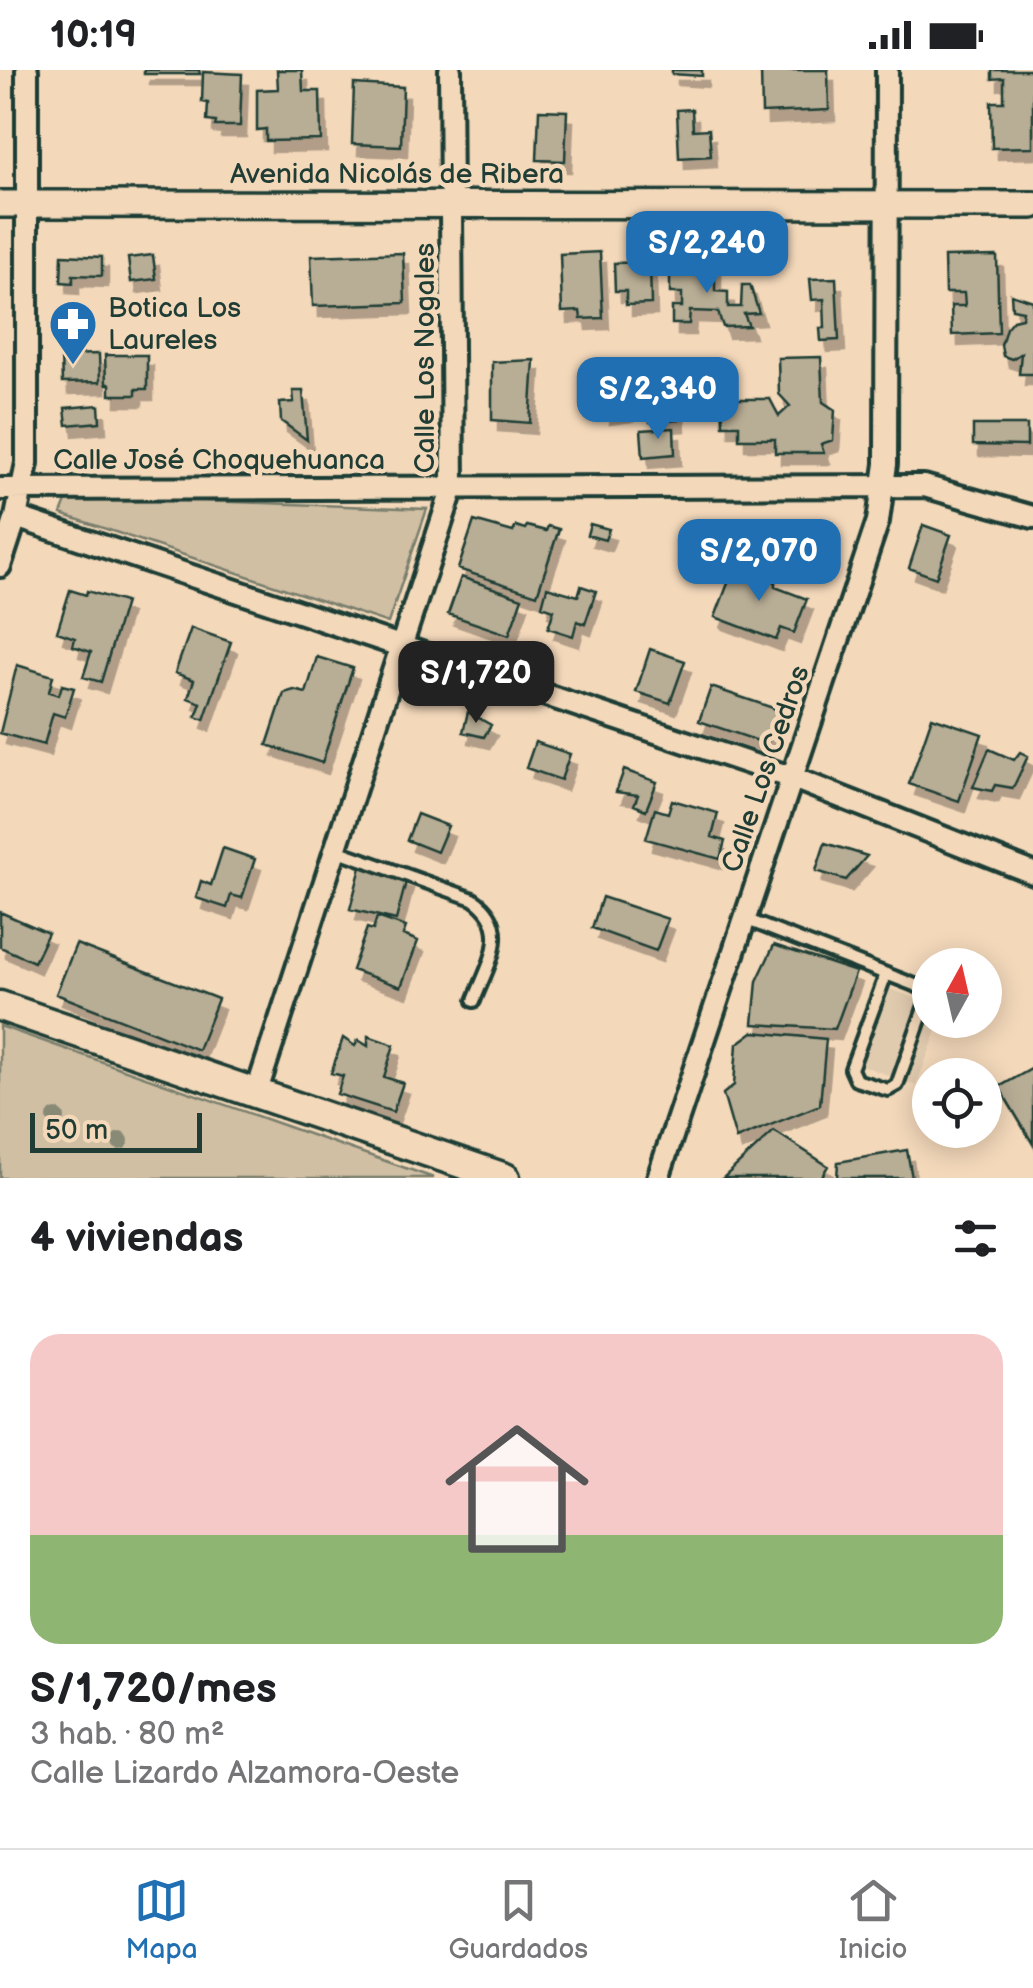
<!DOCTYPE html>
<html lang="es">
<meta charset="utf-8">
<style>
:root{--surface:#fff;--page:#f6f6f6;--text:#202124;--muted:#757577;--line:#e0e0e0;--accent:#1f6fb2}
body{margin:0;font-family:"Balsamiq Sans",sans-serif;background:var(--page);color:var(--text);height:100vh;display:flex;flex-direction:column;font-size:38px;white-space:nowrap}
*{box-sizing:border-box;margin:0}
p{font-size:32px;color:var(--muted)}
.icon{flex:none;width:55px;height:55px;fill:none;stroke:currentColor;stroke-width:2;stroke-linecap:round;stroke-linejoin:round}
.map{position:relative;height:1108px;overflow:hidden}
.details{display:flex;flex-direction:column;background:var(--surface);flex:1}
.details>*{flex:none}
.needle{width:65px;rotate:8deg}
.fabs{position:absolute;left:912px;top:878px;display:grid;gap:20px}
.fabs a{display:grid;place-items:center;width:90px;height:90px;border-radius:50%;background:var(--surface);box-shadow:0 5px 25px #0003;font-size:50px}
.scale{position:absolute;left:30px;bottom:25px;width:172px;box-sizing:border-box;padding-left:10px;border:5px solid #1f3d34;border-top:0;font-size:28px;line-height:35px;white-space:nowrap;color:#1f3d34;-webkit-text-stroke:8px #f3d8ba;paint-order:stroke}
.price{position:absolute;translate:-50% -85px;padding:0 22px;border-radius:20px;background:var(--accent);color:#fff;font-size:32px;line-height:65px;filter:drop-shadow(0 2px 5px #0008)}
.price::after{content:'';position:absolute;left:50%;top:60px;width:30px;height:22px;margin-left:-15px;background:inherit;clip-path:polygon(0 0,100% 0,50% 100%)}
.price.selected{background:#222;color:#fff}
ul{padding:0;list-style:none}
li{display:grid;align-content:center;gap:20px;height:530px;padding:0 30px}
li span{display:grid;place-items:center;height:310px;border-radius:30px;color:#555}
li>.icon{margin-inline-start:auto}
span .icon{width:180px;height:180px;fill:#fffc;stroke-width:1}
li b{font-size:42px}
h2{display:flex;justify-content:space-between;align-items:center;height:120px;padding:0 30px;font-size:42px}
.status{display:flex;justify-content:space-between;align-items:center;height:70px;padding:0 50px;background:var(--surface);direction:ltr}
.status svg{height:28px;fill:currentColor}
.dock{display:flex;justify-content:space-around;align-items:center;height:140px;border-top:2px solid var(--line);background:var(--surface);font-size:28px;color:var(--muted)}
.dock a{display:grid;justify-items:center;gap:5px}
.dock .selected{color:var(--accent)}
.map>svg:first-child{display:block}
.built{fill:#e1cbaf}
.green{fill:#d1bfa4;stroke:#787e6c;stroke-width:2.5}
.building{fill:#b8ad95;stroke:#1f3d34;stroke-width:2.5;filter:url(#shadow)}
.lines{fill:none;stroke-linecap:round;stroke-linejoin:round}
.service-casing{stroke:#1f3d34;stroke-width:18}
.minor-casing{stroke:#1f3d34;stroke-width:28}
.tertiary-casing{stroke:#1f3d34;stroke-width:32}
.secondary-casing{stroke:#1f3d34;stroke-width:35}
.service{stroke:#f3d8ba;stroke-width:10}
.minor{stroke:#f3d8ba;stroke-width:20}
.tertiary{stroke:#f3d8ba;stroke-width:25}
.secondary{stroke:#f3d8ba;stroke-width:28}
.tree{fill:#888a76}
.labels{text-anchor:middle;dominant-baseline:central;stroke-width:9;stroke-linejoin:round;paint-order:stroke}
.street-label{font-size:28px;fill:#1f3d34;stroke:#f3d8ba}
.poi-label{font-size:28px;fill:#1f3d34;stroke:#f3d8ba;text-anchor:start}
</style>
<div class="status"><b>10:19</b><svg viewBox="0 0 49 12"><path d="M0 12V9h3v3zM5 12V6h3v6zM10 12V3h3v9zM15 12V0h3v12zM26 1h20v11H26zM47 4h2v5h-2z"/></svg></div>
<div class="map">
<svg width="1033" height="1108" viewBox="0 0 1033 1108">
<defs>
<filter id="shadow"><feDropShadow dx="6" dy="11" stdDeviation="0" flood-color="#0004"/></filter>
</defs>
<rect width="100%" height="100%" fill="#f3d8ba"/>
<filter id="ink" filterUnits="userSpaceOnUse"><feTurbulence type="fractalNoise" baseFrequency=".01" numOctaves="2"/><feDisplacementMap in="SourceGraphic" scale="20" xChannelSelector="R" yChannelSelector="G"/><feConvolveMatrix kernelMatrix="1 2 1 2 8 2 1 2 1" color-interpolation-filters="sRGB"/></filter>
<g filter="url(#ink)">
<!-- built -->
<path class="built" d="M 875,913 L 930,934 L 930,950 L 941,950 L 916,1016 L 846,989 Z"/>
<!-- green -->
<path class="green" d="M 68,426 L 427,439 L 388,553 L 61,444 Z
M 0,956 L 434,1108 L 0,1108 Z"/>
<!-- building -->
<path class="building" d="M 144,0 L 199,0 L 200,4 L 144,4 Z
M 277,0 L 302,0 L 303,21 L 320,21 L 321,70 L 266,71 L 266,59 L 257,60 L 257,20 L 278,19 Z
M 672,0 L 702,0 L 702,6 L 672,4 Z
M 761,0 L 828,0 L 829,40 L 762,43 Z
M 992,0 L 1033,0 L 1033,77 L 992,78 L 991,32 L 1004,32 L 1004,8 L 992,9 Z
M 203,2 L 242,4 L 240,56 L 215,56 L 216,52 L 207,51 L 208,33 L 202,32 Z
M 354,14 L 403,17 L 401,76 L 352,74 Z
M 692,39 L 693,60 L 709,59 L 711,86 L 679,88 L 677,40 Z
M 539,40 L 567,41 L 565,91 L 537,90 Z
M 600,182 L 603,248 L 581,249 L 580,241 L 562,242 L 560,184 Z
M 403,183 L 405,233 L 313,236 L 311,186 Z
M 62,185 L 102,187 L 102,206 L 73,205 L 73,213 L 61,212 Z
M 153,185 L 156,209 L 131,212 L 128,188 Z
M 997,186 L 999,263 L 952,265 L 951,236 L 965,236 L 964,223 L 945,223 L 944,187 Z
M 650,192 L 651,234 L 626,235 L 626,221 L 615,221 L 614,193 Z
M 670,194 L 715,194 L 715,221 L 728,222 L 728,237 L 741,237 L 742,215 L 750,215 L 759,243 L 744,244 L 749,256 L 723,257 L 718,242 L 690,241 L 689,254 L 672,254 L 672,237 L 682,237 L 682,223 L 670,223 Z
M 836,208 L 839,270 L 821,271 L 820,258 L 825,258 L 824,229 L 812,230 L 810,209 Z
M 1011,224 L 1033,231 L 1033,304 L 1019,304 L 1021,283 L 1012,289 L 1003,286 L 1001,275 L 1006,258 L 1013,250 L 1022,248 L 1023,241 L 1012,239 Z
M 99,284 L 100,312 L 62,313 L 61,285 Z
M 105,285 L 147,285 L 147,319 L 136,319 L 136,325 L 110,325 L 110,314 L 106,314 Z
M 821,287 L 823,332 L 835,340 L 833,370 L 821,374 L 824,383 L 775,383 L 775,369 L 739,369 L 739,355 L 723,355 L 722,329 L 770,329 L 779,346 L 790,336 L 779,324 L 778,288 Z
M 534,290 L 530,353 L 492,350 L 492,292 Z
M 676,309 L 679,350 L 650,352 L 649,333 L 656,332 L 654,311 Z
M 608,313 L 630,316 L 627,340 L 604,343 Z
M 293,321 L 303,321 L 307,370 L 281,351 L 280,333 L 294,332 Z
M 99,335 L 100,352 L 67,355 L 65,338 Z
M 973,355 L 1027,355 L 1027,376 L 973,375 Z
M 674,358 L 675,384 L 643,387 L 641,360 Z
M 474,451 L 513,462 L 516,456 L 525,459 L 527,456 L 546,461 L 548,456 L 559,459 L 537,525 L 458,499 Z
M 590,454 L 609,459 L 605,470 L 587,465 Z
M 923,455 L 951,465 L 936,508 L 909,498 Z
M 735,495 L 775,510 L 775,517 L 807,529 L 794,563 L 781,558 L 776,570 L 715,547 Z
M 461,507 L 522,528 L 509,565 L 448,544 Z
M 581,516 L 596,521 L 585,554 L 577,551 L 573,566 L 548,558 L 554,540 L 542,536 L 547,517 L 578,526 Z
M 70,520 L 86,525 L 87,521 L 125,532 L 101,612 L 83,607 L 91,582 L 73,576 L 75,568 L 57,562 Z
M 191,558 L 231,572 L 204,650 L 196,647 L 201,633 L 188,628 L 194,610 L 175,603 Z
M 650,579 L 685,591 L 670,633 L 636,622 Z
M 317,587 L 353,598 L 322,693 L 267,675 L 284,623 L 294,620 L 306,623 Z
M 17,595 L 53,606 L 49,622 L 59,625 L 62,615 L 74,618 L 65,647 L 53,643 L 44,675 L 0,663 Z
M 711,617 L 779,640 L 767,674 L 699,651 Z
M 468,642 L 491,655 L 484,667 L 463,662 Z
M 932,647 L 982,664 L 959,731 L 909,714 Z
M 535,672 L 570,684 L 561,710 L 526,698 Z
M 989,679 L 1014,690 L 1020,682 L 1028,686 L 1013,718 L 995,715 L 992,721 L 973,717 Z
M 624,700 L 657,712 L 646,740 L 634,735 L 638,725 L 616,722 Z
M 672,730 L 718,743 L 712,767 L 725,771 L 720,789 L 646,769 L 655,739 L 668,743 Z
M 417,744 L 448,756 L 437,782 L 407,770 Z
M 825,773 L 867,786 L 846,810 L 816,801 Z
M 223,778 L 255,789 L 242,828 L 231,825 L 227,838 L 196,828 L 201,811 L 211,815 Z
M 361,797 L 407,808 L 396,850 L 350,839 Z
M 602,827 L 668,849 L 656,881 L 592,858 Z
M 0,842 L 48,863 L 34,892 L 0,877 Z
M 377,847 L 406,857 L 403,865 L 418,871 L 401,917 L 352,900 L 367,858 L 373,860 Z
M 76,874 L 218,929 L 198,980 L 56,924 Z
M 774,875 L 856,902 L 835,959 L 753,954 L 757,911 Z
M 753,962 L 826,969 L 820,1035 L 736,1069 L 723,1024 L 734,1015 L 737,974 Z
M 368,966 L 394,975 L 384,1007 L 403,1013 L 393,1042 L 337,1024 L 343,1006 L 331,1003 L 343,968 L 355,976 L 358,970 L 368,976 Z
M 1033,998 L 1033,1074 L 999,1017 Z
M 774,1061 L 828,1096 L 821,1108 L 723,1108 Z
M 907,1080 L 912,1108 L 837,1108 L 838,1092 Z"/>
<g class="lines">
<!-- service casing -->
<g class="service-casing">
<path id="service" d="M 336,780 L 473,829 C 514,857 488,894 474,931
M 745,849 L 930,921
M 886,904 L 851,999 L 856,1010 L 888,1020 L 897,1015 L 930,921"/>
</g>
<!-- minor casing -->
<g class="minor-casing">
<path id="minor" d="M 0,419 L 924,416 L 1033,447
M 16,447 L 793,708 L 1033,803
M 0,496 L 16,447 L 27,393 L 27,0
M 256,1024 L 453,417 L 450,0
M 658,1108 L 878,451 L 886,394 L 887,0"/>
</g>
<!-- tertiary casing -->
<g class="tertiary-casing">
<path id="tertiary" d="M 0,134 L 1033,135"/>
</g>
<!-- secondary casing -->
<g class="secondary-casing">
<path id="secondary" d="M 0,936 L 505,1108"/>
</g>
<!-- service -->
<use href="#service" class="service"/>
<!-- minor -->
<use href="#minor" class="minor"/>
<!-- tertiary -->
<use href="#tertiary" class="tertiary"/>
<!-- secondary -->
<use href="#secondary" class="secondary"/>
</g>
<!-- trees -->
<g class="tree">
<circle cx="56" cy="1048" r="9"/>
<circle cx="120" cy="1071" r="9"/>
</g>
</g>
<!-- icons -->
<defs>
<g id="pharmacy-pin" transform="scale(2.5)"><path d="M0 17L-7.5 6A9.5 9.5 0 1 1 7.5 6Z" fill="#1f6fb2" stroke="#f3d8ba"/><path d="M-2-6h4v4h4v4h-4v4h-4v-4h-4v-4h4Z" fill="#fff"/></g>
</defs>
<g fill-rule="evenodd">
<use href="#pharmacy-pin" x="73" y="254"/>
</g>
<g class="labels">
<!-- street labels -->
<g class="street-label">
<text x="397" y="104">Avenida Nicolás de Ribera</text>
<text transform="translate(425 288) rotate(-90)">Calle Los Nogales</text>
<text x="219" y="390">Calle José Choquehuanca</text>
<text transform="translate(766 699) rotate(-71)">Calle Los Cedros</text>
</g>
<!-- poi labels -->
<g class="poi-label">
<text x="108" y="238">Botica Los<tspan x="108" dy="32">Laureles</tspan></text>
</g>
</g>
</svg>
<div class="fabs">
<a><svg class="needle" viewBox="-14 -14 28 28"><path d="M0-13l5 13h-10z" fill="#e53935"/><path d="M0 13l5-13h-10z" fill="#757577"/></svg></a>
<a><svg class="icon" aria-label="locate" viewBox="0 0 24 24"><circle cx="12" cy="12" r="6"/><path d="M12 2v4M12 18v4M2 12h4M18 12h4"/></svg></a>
</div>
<div class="scale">50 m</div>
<b class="price" style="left:707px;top:226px">S/2,240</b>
<b class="price" style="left:658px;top:372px">S/2,340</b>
<b class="price" style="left:759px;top:534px">S/2,070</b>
<b class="price selected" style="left:476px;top:656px">S/1,720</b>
</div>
<section class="details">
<h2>4 viviendas<svg class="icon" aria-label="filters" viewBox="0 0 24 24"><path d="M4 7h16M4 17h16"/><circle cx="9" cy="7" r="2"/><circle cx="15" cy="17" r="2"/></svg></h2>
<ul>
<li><span style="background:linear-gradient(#f6c9c9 65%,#8fb573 0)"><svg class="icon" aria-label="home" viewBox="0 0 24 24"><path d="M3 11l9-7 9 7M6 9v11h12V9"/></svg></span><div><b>S/1,720/mes</b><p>3 hab. · 80 m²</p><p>Calle Lizardo Alzamora-Oeste</p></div></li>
</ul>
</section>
<nav class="dock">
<a class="selected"><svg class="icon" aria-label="map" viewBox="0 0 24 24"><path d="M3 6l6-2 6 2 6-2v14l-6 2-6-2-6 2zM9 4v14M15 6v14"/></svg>Mapa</a>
<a><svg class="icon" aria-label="saved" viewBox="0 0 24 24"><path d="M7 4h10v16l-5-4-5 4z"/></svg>Guardados</a>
<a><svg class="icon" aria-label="home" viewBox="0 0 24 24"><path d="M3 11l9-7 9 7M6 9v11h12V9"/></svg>Inicio</a>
</nav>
